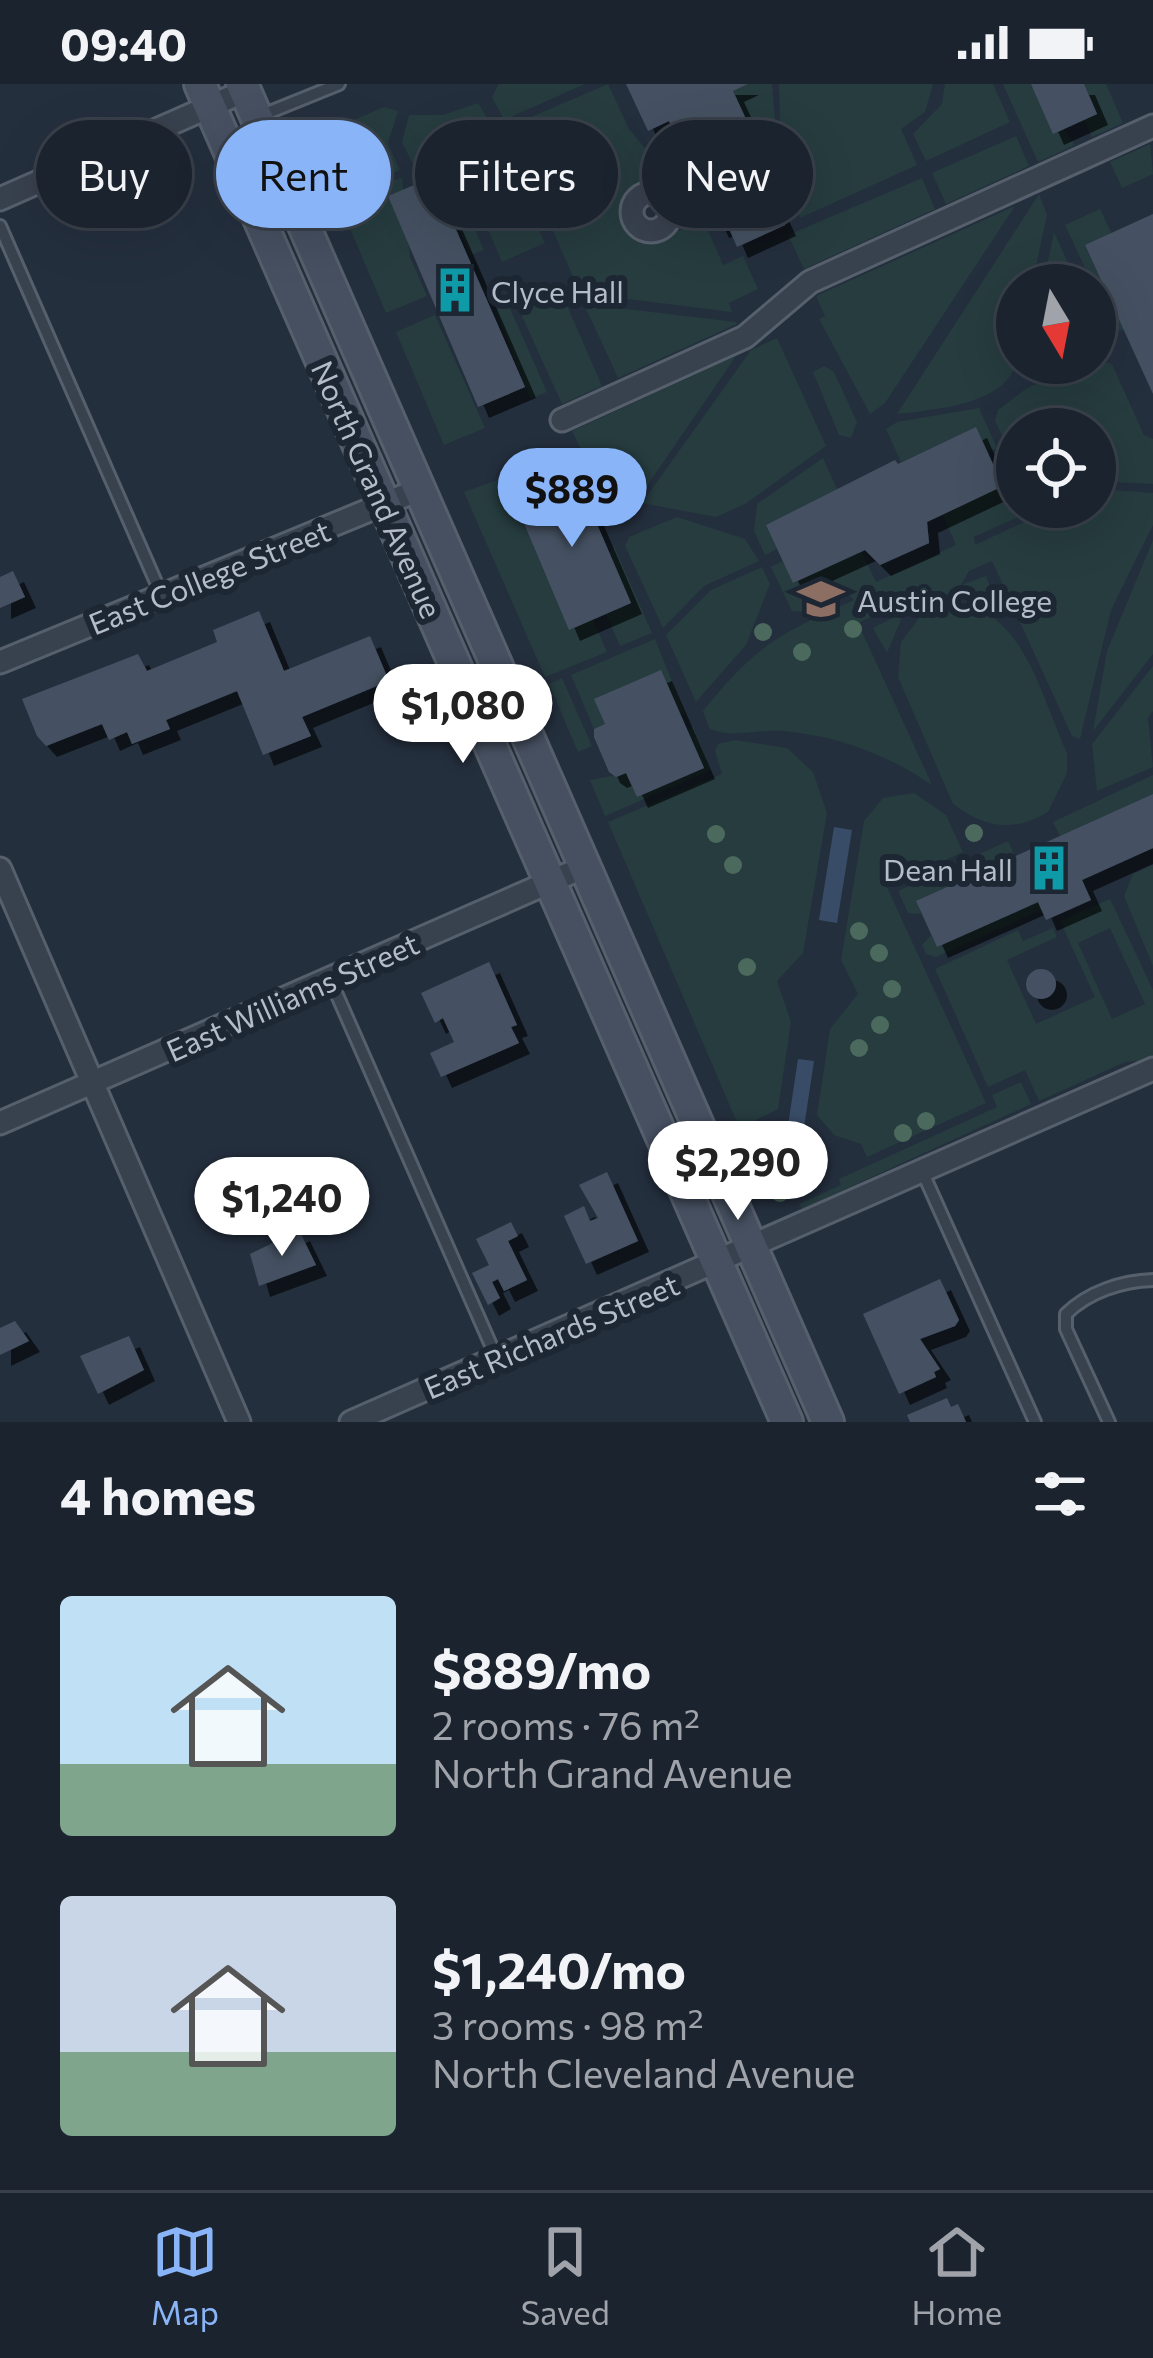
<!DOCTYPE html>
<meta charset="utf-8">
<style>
:root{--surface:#1b232e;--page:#282f3a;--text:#f1f3f6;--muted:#a0a4aa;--line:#39404a;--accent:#8ab4f8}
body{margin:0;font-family:Commissioner,sans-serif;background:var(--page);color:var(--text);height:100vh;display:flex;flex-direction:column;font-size:45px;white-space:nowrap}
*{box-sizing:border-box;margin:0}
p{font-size:39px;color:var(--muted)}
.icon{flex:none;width:66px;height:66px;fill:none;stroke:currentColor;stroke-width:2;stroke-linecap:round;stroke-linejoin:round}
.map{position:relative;height:1338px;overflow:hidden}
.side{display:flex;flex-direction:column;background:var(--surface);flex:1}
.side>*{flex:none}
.guide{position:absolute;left:36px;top:36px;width:1083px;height:108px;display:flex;gap:24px}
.needle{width:78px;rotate:170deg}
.fabs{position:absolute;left:996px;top:180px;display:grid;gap:24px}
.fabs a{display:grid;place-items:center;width:120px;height:120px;border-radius:50%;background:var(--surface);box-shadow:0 12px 48px #0002,0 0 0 3px var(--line);font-size:60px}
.price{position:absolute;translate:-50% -102px;padding:0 27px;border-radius:42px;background:#fff;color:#222;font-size:39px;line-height:78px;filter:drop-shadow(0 3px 6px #0008)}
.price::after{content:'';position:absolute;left:50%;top:72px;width:36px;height:27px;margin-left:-18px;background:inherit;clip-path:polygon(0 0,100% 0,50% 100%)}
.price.on{background:var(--accent);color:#111}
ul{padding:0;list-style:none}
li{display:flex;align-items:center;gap:36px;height:300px;padding:0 60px}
li span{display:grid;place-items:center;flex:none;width:336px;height:240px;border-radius:12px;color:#555}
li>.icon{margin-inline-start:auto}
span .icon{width:144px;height:144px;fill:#fffc;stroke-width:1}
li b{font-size:51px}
h2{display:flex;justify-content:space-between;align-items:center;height:144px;padding:0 60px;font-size:51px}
.pill{padding:0 42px;border-radius:54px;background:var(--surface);box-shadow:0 12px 48px #0002,0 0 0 3px var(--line);font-size:42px;line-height:108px}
.pill.on{background:var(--accent);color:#111}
.status{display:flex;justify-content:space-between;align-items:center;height:84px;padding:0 60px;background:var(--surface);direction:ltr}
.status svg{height:33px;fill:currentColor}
.tab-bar{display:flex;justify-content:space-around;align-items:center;height:168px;border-top:3px solid var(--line);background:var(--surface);font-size:33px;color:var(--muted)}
.tab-bar a{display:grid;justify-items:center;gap:6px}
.tab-bar .on{color:var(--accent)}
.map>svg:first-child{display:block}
.green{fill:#263c3f;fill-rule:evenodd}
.water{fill:#394c67}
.building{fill:#455162;filter:url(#shadow)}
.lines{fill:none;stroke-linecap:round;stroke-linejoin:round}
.lane-casing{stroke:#565f6c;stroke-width:16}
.street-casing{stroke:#565f6c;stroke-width:27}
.secondary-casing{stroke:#565f6c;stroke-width:36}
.lane{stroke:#38414e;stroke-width:10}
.street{stroke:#38414e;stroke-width:21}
.secondary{stroke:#465061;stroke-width:30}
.tree{fill:#4b6a5d}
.labels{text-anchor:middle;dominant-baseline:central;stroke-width:12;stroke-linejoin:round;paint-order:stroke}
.poi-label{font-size:30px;fill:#b4bcc9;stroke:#1d2633;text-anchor:start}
.street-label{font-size:30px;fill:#b4bcc9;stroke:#1d2633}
</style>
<div class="status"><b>09:40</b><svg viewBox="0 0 49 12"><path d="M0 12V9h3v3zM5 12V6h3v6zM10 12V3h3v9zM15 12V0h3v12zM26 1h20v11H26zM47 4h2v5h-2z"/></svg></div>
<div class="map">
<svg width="1153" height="1338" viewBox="0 0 1153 1338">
<defs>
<filter id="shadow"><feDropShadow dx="11" dy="11" stdDeviation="0" flood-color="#0009"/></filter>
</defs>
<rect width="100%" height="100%" fill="#242f3e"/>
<!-- green -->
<path class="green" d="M 499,0 L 585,0 L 504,36 L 492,13 Z
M 608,0 L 629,45 L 703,133 L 659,145 L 670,125 L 663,114 L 650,109 L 636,117 L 633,135 L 660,152 L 705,139 L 723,181 L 743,172 L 758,205 L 729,219 L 732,228 L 580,209 L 508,43 Z
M 748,0 L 772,0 L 780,94 L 776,101 L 733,7 Z
M 779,0 L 933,0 L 925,28 L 901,45 L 917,81 L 800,134 L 781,68 Z
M 945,0 L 993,0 L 1010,38 L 926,77 L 913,50 L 942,20 Z
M 1003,0 L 1031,0 L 1075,61 L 1038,78 Z
M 1084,0 L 1106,0 L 1123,39 L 1092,53 L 1084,36 Z
M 478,19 L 491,40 L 412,79 L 402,58 L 409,31 L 443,31 Z
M 384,23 L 398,27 L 388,59 L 400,86 L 333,115 L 307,56 Z
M 495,52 L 545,159 L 502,178 L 455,69 Z
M 1016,52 L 1029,82 L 946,120 L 932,89 Z
M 1150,60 L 1153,90 L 1122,104 L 1110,78 Z
M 444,74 L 484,166 L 471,171 L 433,93 L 418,98 L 413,88 Z
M 402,93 L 410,173 L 427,212 L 386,229 L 339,119 Z
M 922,94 L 935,125 L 804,185 L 788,151 Z
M 1039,110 L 1047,131 L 1032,201 L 1017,201 C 1017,226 1022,255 1016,279 C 1006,321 931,326 897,330 Z
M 1015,122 L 885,319 L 870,330 L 819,235 L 825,232 L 816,212 Z
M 1100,125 L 1112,150 L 1085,162 L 1124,246 L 1115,248 L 1065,141 Z
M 1054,148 L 1078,201 L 1043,201 Z
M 530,211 L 565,217 L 602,302 L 562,320 L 522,232 L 524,214 Z
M 584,220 L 736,238 L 737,240 L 618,294 Z
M 509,222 L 547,308 L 530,315 L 495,225 Z
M 435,231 L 485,344 L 444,361 L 396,248 Z
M 777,254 L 826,362 L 745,420 L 716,433 L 642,419 L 751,266 Z
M 736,272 L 636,418 L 602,409 L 572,347 Z
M 1095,276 L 1112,280 L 1144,351 L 1153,355 L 1153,400 L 1095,397 L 1095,345 L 1017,345 L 1016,382 L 995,337 L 998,326 L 1027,304 Z
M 824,282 L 834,288 L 857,338 L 851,354 L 839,351 L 813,288 Z
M 979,324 L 997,364 L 987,368 L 975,344 L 901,378 L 886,345 L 897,338 Z
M 823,374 L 838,407 L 766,441 L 777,465 L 765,471 L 754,447 L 757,420 Z
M 1002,374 C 1011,395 1022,412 1016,434 L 974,453 L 975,461 L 1056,423 L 1095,423 L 1100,405 L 1153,409 L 1153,441 L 1111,526 L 1080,655 L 1072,652 L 992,477 L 969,487 L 961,501 L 986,492 L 996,518 L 958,505 L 942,520 C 1021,514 1039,608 1067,669 L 1067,689 L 1048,728 C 1013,749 985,744 953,720 L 898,593 L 901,558 L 923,529 L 903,531 L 887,569 L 873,544 L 898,531 L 881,528 L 858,539 L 932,701 C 886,670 838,652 783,647 C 760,645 729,655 709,644 L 703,627 C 759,559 776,552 854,516 L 848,510 L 809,528 L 792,527 L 771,483 L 783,477 L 794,499 L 861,467 L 876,498 L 956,461 L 943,431 L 1003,402 L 992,378 Z
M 551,377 L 554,384 L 523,398 L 531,417 L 517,424 L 569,545 L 593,536 L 607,568 L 545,593 L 464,408 Z
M 677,433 L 745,455 L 759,477 L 704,502 L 663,544 L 625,462 L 629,453 Z
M 1153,456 L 1153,570 L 1093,647 L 1107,567 Z
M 614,462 L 652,549 L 620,562 L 606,530 L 631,518 L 609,470 Z
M 762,483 L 770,500 L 746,561 L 696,618 L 666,551 L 711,506 Z
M 655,555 L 685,630 L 595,616 L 605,640 L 594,645 L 571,591 Z
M 1153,582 L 1153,627 L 1148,634 L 1153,683 L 1097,707 L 1092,660 Z
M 562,594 L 592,662 L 578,668 L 549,600 Z
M 693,643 L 711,686 L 605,732 L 590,696 L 626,689 L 637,713 L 703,685 L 686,645 Z
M 735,656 L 787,664 L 813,688 L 827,729 L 803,869 L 777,897 L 791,938 L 778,1025 L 748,1040 L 736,1036 L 608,738 L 722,690 L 715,667 L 718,660 Z
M 1153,691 L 1153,710 L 1060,752 L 1053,738 Z
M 914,709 L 946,731 L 963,768 L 887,803 L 986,1019 L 867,1073 L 861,1060 L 834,1051 L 817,1031 L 830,945 L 858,910 L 841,876 L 864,737 L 883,714 Z
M 1008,757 L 1015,772 L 917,817 L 921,830 L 908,829 L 898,807 Z
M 1153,781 L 1153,882 L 1124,812 L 1133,790 Z
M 1110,815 L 1153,906 L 1153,976 L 1125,978 L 1039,1017 L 1025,986 L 988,1003 L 935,885 L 1018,846 L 1023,857 L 1053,844 L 1057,853 L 1007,876 L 1036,940 L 1095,913 L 1060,837 ZM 1110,844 L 1145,920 L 1112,935 L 1078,859 Z
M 1038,818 L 1042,826 L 936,873 L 926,870 L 922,861 L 931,851 L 937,863 Z
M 1021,998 L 1031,1020 L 802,1125 L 799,1120 L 841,1101 L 839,1095 L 997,1023 L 992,1011 Z"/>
<!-- water -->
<path class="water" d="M 834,743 L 852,746 L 837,839 L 819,836 Z
M 798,975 L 814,977 L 800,1070 L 784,1068 Z"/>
<!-- building -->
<path class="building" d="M 626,0 L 748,0 L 733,7 L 782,113 L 774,117 L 785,141 L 737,163 L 727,140 L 718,143 L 669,37 L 648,47 Z
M 1031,0 L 1084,0 L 1097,30 L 1053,50 Z
M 433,93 L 525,303 L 478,323 L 388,112 Z
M 1153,130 L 1153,310 L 1085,161 Z
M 976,343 L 1003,402 L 927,438 L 929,459 L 880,481 L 865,466 L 793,499 L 766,441 L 895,376 L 898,380 Z
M 554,384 L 563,403 L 578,396 L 631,519 L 569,546 L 517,423 L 531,417 L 523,398 Z
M 13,487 L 25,513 L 0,524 L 0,493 Z
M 259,527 L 284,587 L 370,552 L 389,597 L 302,633 L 311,652 L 263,671 L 237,607 L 166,636 L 170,645 L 132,660 L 127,648 L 109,656 L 102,640 L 46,662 L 37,652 L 22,615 L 138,570 L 147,587 L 217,558 L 213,546 Z
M 661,586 L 704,684 L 637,713 L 626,689 L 616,693 L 609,688 L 594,653 L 594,645 L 605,640 L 594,615 Z
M 1153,710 L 1153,764 L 1082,796 L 1091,816 L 1046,836 L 1038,818 L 937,863 L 916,817 Z
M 489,878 L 517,941 L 511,943 L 519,959 L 441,993 L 430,969 L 454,958 L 443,934 L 435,939 L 421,909 Z
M1026 900a15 15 0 1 1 30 0a15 15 0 1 1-30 0Z
M 607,1088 L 638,1157 L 586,1180 L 564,1132 L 584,1122 L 590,1137 L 598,1134 L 579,1101 Z
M 511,1138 L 518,1152 L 508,1157 L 527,1196 L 504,1207 L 498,1195 L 492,1198 L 500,1214 L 488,1221 L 472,1189 L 489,1181 L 476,1155 Z
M 299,1146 L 316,1181 L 259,1202 L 250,1170 Z
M 940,1195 L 959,1236 L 955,1242 L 920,1255 L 940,1285 L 934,1288 L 936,1293 L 899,1310 L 863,1230 Z
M 15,1237 L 29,1257 L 0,1271 L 0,1244 Z
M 129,1252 L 144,1286 L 98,1310 L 80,1272 Z
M 947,1314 L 951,1323 L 958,1320 L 966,1338 L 910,1338 L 907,1331 Z"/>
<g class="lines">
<!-- lane casing -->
<g class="lane-casing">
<path id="lane" d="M 260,32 L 339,0
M 0,142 L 162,512
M 330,895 L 497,1275
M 922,1087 L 1035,1338
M 1109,1338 L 1066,1245 L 1066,1230 C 1088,1208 1122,1197 1153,1196"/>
</g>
<!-- street casing -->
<g class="street-casing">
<path id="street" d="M632 128a19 19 0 1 1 38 0a19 19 0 1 1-38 0Z
M 0,115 L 245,7
M 562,336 L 745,253 L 810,198 L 1153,42
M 0,578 L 418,406
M 0,785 L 239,1338
M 0,1039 L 584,783
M 351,1338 L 1153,985"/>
</g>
<!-- secondary casing -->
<g class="secondary-casing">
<path id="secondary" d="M 200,0 L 787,1338
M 242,0 L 828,1338"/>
</g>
<!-- lane -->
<use href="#lane" class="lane"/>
<!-- street -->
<use href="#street" class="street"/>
<!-- secondary -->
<use href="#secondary" class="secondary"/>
</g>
<!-- trees -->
<g class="tree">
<circle cx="853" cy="545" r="9"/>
<circle cx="763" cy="548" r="9"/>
<circle cx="802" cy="568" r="9"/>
<circle cx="974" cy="749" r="9"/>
<circle cx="716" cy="750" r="9"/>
<circle cx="733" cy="781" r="9"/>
<circle cx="859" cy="847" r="9"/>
<circle cx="879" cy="869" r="9"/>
<circle cx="747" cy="883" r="9"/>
<circle cx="892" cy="905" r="9"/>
<circle cx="880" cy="941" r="9"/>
<circle cx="859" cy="964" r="9"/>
<circle cx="926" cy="1037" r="9"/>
<circle cx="903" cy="1049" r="9"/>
<circle cx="780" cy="1109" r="9"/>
</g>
<!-- icons -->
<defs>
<g id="building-bare" transform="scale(3.6)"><path d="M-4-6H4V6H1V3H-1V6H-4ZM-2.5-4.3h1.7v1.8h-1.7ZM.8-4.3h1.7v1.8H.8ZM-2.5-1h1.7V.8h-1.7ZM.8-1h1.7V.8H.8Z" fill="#0f9aa8" stroke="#1d2633" stroke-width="2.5" paint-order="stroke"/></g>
<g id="university-bare" transform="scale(3.6)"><path d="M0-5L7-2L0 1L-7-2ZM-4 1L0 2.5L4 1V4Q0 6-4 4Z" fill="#8d6e63" stroke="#1d2633" stroke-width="2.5" paint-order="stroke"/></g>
</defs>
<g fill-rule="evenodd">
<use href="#building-bare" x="455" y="206"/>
<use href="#university-bare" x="821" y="515"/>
<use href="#building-bare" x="1049" y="784"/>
</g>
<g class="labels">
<!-- poi labels -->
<g class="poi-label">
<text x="491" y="206">Clyce Hall</text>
<text x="857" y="515">Austin College</text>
<text x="1013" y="784" text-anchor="end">Dean Hall</text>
</g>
<!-- street labels -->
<g class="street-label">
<text transform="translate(378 405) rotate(66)">North Grand Avenue</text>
<text transform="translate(209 492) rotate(-22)">East College Street</text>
<text transform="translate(292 912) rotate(-24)">East Williams Street</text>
<text transform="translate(551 1251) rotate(-23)">East Richards Street</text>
</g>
</g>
</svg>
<div class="fabs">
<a><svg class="needle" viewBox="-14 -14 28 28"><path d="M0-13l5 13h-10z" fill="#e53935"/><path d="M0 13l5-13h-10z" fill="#a0a4aa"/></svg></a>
<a><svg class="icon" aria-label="locate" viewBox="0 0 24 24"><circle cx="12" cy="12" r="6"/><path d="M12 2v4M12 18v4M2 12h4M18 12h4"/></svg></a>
</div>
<b class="price on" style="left:572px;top:466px">$889</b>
<b class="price" style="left:463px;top:682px">$1,080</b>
<b class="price" style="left:738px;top:1139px">$2,290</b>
<b class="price" style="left:282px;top:1175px">$1,240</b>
<div class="guide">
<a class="pill">Buy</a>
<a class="pill on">Rent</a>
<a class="pill">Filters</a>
<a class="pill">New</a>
</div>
</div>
<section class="side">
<h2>4 homes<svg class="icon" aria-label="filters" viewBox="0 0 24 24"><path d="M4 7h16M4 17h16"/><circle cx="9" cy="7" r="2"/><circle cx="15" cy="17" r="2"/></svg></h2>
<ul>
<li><span style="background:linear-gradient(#bfe0f5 70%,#7fa58c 0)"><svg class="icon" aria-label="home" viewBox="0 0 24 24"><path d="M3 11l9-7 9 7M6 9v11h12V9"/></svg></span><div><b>$889/mo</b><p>2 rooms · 76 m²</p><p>North Grand Avenue</p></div></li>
<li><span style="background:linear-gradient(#c9d6e8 65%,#7fa58c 0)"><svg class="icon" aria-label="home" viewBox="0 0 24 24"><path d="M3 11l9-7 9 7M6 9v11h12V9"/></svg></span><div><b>$1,240/mo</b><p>3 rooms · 98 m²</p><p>North Cleveland Avenue</p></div></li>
</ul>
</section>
<nav class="tab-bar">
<a class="on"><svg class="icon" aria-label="map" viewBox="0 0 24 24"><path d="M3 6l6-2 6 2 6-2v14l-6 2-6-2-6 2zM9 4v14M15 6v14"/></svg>Map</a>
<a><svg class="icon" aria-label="saved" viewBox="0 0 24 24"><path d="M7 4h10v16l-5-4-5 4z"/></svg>Saved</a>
<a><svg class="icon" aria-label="home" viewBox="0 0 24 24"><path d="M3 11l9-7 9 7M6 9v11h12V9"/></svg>Home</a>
</nav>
